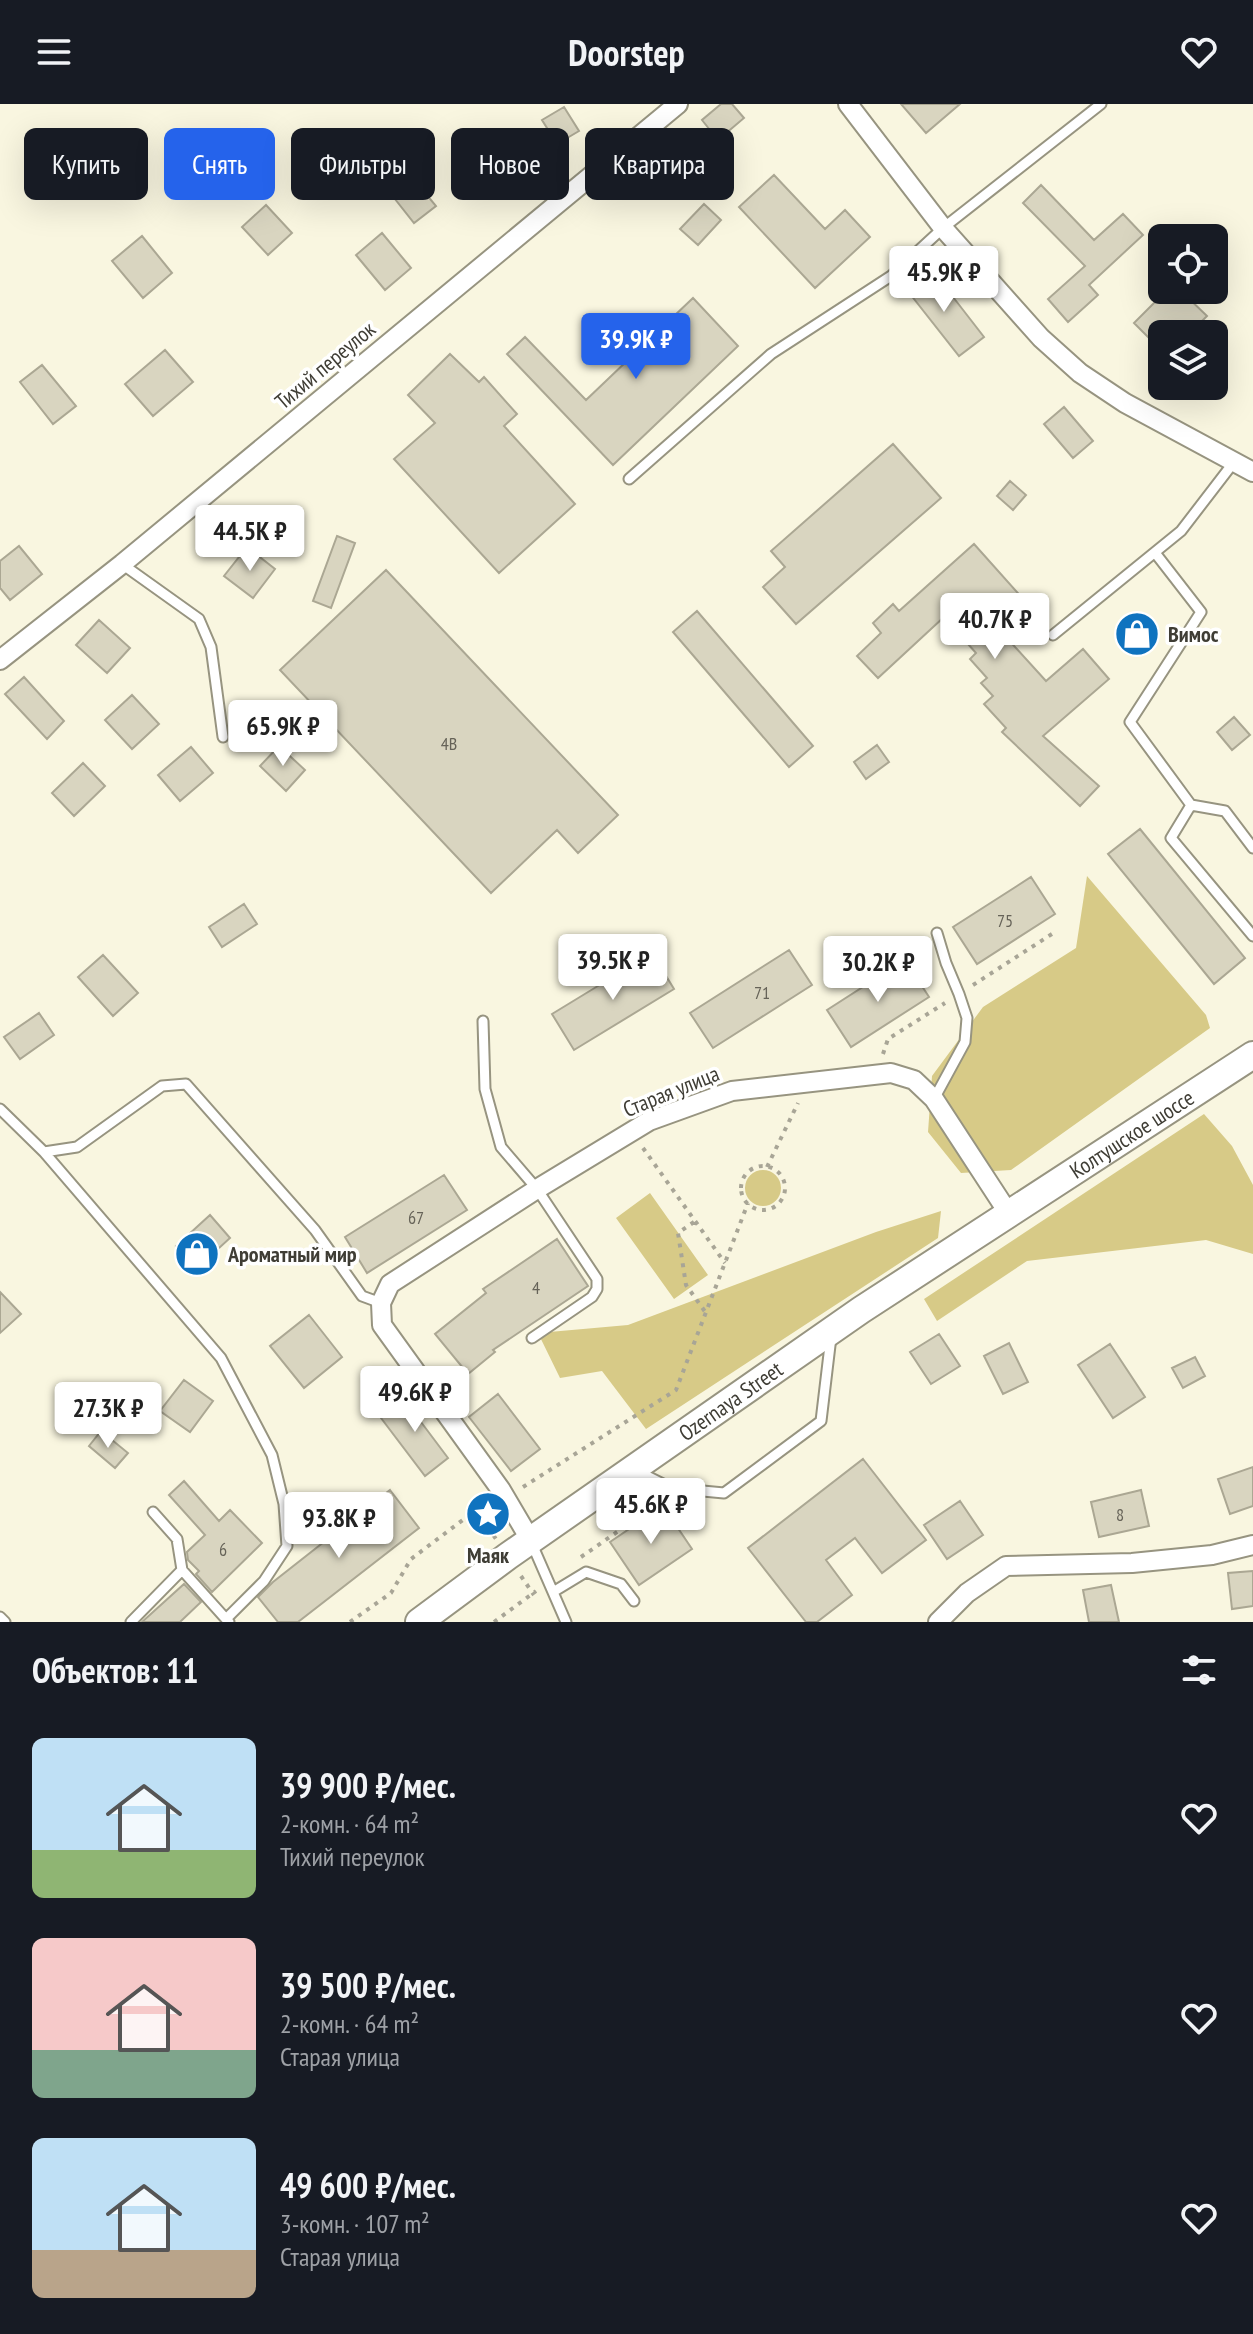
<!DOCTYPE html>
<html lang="ru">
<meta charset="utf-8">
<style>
:root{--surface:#171b24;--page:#20242c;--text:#f1f3f6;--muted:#9ea1a6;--accent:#2563eb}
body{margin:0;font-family:"PT Sans Narrow",sans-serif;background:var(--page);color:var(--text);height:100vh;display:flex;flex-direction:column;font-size:30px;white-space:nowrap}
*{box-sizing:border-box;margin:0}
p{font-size:26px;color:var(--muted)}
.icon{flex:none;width:44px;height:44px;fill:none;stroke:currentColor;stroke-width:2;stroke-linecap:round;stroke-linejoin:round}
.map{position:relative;height:1518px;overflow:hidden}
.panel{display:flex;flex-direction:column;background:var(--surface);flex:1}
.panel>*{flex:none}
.banner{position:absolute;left:24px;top:24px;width:800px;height:72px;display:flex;gap:16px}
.fabs{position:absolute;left:1148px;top:120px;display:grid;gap:16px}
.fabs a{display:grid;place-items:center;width:80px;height:80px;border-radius:12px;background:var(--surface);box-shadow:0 8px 32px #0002;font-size:40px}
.price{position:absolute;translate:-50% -68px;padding:0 18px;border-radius:8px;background:#fff;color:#222;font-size:26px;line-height:52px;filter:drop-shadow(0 2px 4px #0008)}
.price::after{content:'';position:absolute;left:50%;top:48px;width:24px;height:18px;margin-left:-12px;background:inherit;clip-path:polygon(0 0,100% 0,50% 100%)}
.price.active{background:var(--accent);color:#fff}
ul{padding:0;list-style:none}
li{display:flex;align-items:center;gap:24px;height:200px;padding:0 32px}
li span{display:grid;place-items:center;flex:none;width:224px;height:160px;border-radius:12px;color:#555}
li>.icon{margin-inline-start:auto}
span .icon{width:96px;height:96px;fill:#fffc;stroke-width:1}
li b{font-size:34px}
h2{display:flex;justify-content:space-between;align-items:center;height:96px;padding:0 32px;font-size:34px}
.tag{padding:0 28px;border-radius:12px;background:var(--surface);box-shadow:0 8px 32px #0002;font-size:28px;line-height:72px}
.tag.active{background:var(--accent);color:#fff}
header{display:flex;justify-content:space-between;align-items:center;height:104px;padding:0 32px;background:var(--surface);font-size:36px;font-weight:700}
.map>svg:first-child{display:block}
.green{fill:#d7ca87}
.building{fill:#d9d5c0;stroke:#aba793;stroke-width:2}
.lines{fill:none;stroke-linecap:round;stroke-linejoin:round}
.lane-casing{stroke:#979480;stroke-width:13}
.street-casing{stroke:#979480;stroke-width:22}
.secondary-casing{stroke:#979480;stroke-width:30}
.path{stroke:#a8a596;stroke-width:4;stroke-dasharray:4 6;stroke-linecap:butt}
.lane{stroke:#fff;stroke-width:9}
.street{stroke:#fff;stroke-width:18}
.secondary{stroke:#fff;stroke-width:26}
.labels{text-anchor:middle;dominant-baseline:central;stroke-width:7;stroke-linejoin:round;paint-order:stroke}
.number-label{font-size:18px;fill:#666358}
.street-label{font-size:22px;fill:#3f3d35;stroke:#fff}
.poi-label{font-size:22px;font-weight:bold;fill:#3f3d35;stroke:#fff;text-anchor:start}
</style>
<header><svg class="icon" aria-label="menu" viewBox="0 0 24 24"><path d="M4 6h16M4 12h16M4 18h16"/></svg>Doorstep<svg class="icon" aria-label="heart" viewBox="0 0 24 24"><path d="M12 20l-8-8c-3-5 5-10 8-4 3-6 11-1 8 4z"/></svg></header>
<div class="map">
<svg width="1253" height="1518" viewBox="0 0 1253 1518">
<rect width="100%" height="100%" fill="#f9f6e0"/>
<!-- green -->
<path class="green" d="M 1087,772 L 1206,911 L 1210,924 L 1011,1066 L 961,1069 L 928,1028 L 932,972 L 983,903 L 1076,844 Z
M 1204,1010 L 1232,1042 L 1253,1081 L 1253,1150 L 1206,1136 L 1027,1157 L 937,1217 L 924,1195 Z
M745 1084a18 18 0 1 1 36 0a18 18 0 1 1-36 0Z
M 650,1089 L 708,1171 L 674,1195 L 616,1114 Z
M 941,1107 L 938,1134 L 646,1325 L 602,1267 L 560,1274 L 538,1229 L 628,1221 L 876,1128 Z"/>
<!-- building -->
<path class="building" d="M 721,0 L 732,0 L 744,14 L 718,36 L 702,16 Z
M 901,0 L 960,0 L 926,29 Z
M 564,3 L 579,27 L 557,40 L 542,16 Z
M 94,58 L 109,73 L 91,91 L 76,76 Z
M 774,71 L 825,125 L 845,106 L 870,133 L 815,184 L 739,103 Z
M 412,73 L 436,102 L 414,119 L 391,90 Z
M 1041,81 L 1094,136 L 1123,110 L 1143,131 L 1089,181 L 1098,191 L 1068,218 L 1048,195 L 1085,162 L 1023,99 Z
M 704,100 L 721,116 L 698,141 L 680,125 Z
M 266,101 L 292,129 L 268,151 L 242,123 Z
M 382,129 L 411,164 L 385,186 L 356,151 Z
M 142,132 L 172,169 L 143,194 L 112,157 Z
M 921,166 L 946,198 L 953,193 L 984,233 L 959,252 L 903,181 Z
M 1167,186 L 1180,186 L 1207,212 L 1189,230 L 1162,230 L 1162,247 L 1134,219 Z
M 693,194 L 738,242 L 613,361 L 507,250 L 525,233 L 586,296 Z
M 165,246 L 193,278 L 153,312 L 125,280 Z
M 450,250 L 479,278 L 484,273 L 517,310 L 504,322 L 575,400 L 499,469 L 394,355 L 435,319 L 408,291 Z
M 42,261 L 76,302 L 53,320 L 20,278 Z
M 1064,303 L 1093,337 L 1073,354 L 1044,320 Z
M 893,340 L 941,394 L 796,520 L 763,483 L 785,463 L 771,447 Z
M 1010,377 L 1026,391 L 1013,406 L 997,392 Z
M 337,432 L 355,439 L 331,504 L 313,497 Z
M 974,440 L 1024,496 L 996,522 L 1046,577 L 1083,545 L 1109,575 L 1043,632 L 1099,682 L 1080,702 L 1002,628 L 1006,624 L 984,600 L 993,592 L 981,579 L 987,574 L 970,555 L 976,549 L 944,513 L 878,574 L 857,552 L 881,529 L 873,519 L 893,500 L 899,507 Z
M 19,442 L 42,470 L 10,496 L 0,484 L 0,457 Z
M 247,443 L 275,465 L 253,494 L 224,472 Z
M 386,466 L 618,711 L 578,749 L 557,726 L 491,789 L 280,566 Z
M 697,507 L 813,642 L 789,663 L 673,528 Z
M 99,516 L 130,544 L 107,569 L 76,541 Z
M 24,573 L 64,617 L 47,635 L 5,590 Z
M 132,591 L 159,620 L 132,645 L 105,616 Z
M 1234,613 L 1250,631 L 1232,646 L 1217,628 Z
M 877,641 L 889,658 L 866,675 L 854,658 Z
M 279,642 L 305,666 L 286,687 L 260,662 Z
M 191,643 L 213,669 L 180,697 L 158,671 Z
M 83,659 L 105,682 L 74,712 L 52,689 Z
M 1140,725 L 1245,854 L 1214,880 L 1108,750 Z
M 1031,773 L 1055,810 L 977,860 L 953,823 Z
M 244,800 L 257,820 L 222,843 L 209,823 Z
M 789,846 L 812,881 L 713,944 L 690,909 Z
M 652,849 L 674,885 L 574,946 L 552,910 Z
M 103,851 L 138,889 L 113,912 L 78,873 Z
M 905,856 L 929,893 L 851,943 L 827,906 Z
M 39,909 L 54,931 L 20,955 L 4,933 Z
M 444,1071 L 467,1106 L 367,1169 L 345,1133 Z
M 210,1111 L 230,1134 L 196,1165 L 176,1142 Z
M 557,1135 L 588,1182 L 493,1246 L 495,1248 L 468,1270 L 435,1230 L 486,1189 L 483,1185 Z
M 0,1188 L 21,1210 L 0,1229 Z
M 309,1211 L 342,1253 L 304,1284 L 270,1242 Z
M 939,1230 L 960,1262 L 931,1280 L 910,1248 Z
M 1009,1239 L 1028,1278 L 1003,1290 L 984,1252 Z
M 1110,1240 L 1145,1293 L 1113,1314 L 1078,1261 Z
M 1195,1253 L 1205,1272 L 1183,1284 L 1172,1264 Z
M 184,1276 L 213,1297 L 190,1328 L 160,1307 Z
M 415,1288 L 428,1306 L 418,1314 L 448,1354 L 425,1372 L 381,1314 Z
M 498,1290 L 540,1345 L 511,1367 L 469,1313 Z
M 101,1327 L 128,1349 L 115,1364 L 89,1342 Z
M 863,1355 L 926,1436 L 882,1469 L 855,1434 L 826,1456 L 852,1491 L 817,1518 L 806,1518 L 748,1444 Z
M 1253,1363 L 1253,1402 L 1230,1410 L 1218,1375 Z
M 184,1377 L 219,1417 L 230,1406 L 262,1439 L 212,1488 L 196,1470 L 199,1467 L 188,1456 L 187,1448 L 205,1431 L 169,1391 Z
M 390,1386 L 419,1424 L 298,1518 L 278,1518 L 258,1493 L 273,1478 Z
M 1141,1386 L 1149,1422 L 1099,1433 L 1091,1398 Z
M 960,1397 L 983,1431 L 947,1455 L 924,1421 Z
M 663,1402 L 692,1445 L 639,1481 L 610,1438 Z
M 1253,1467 L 1253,1502 L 1232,1505 L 1228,1469 Z
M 184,1480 L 201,1498 L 180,1518 L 142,1518 Z
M 1111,1481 L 1119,1518 L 1089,1518 L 1083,1486 Z"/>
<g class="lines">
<!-- lane casing -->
<g class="lane-casing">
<path id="lane" d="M 629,375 L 771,250 L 891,172 L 943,124 L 1101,0
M 1156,450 L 1201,508 L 1130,618 L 1191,701 L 1225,707 L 1253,744
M 122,460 L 199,515 L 211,543 L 223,633
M 1053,531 L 1181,427 L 1234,358
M 1191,701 L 1171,734 L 1253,832
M 483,917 L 485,985 L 501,1043 L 537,1085 L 597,1175 L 597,1185 L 592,1193 L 532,1234
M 934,995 L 965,938 L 967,914 L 959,890 L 946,859 L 937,829
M 0,1005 L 44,1048 L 221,1254 L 272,1351 L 284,1400 L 287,1442 L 264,1477 L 226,1515 L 229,1518
M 44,1048 L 77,1043 L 162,982 L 186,980 L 315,1126 L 362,1192 L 381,1199
M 637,1367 L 671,1384 L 724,1389 L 821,1317 L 831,1233
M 153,1408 L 177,1435 L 182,1466 L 226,1515
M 532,1440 L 566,1518
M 553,1488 L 586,1468 L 621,1480 L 634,1497
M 0,1513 L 5,1518
M 131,1518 L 182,1466"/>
</g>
<!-- street casing -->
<g class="street-casing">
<path id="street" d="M 848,0 L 943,124 L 1041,234 L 1080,269 L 1125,299 L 1253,368
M 0,556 L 122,460 L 678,0
M 531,1437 L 501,1386 L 382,1221 L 381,1199 L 390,1180 L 537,1085 L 649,1017 L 732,987 L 891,969 L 914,976 L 934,995 L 1009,1110
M 938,1518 L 967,1489 L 1006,1462 L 1132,1459 L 1212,1451 L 1253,1441"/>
</g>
<!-- secondary casing -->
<g class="secondary-casing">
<g id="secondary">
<path id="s1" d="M 419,1518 L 508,1452 L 861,1206 L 1253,951"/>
</g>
</g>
<!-- path -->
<path class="path" d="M 973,881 L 1055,828
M 883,950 L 888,935 L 945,899
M 643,1044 L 725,1159
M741 1084a22 22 0 1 1 44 0a22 22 0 1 1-44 0Z
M 767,1063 L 798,999
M 694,1118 L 678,1129 L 686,1181 L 706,1209
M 523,1383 L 676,1286 L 748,1099
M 476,1407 L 496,1435
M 581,1453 L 659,1399 L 661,1395
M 521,1472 L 534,1491
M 350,1518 L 391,1489 L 411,1455 L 488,1397
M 494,1518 L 536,1487"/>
<!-- lane -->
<use href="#lane" class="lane"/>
<!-- street -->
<use href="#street" class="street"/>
<!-- secondary -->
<use href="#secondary" class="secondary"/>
</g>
<!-- icons -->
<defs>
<g id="shop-disc" transform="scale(2.3)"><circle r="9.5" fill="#0f73bf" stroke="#fff"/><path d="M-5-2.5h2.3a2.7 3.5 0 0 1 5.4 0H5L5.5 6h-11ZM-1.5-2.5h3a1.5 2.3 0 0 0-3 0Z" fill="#fff"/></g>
<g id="sight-disc" transform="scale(2.3)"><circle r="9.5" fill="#0f73bf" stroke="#fff"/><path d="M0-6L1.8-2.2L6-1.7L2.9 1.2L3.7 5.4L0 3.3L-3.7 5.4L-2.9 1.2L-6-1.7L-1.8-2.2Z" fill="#fff"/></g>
</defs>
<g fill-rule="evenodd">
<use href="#shop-disc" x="1137" y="530"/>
<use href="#shop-disc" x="197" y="1150"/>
<use href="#sight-disc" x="488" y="1410"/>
</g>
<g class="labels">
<!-- number labels -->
<g class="number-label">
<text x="449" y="639">4В</text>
<text x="1005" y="816">75</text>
<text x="762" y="888">71</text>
<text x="416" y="1113">67</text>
<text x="536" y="1183">4</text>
<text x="1120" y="1410">8</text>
<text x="223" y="1445">6</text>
</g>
<!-- street labels -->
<g class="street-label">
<text transform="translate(325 261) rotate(-40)">Тихий переулок</text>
<text transform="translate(671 987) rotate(-22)">Старая улица</text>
<text stroke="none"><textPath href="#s1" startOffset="864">Колтушское шоссе</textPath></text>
<text stroke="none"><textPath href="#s1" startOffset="382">Ozernaya Street</textPath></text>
</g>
<!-- poi labels -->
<g class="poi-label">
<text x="1168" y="530">Вимос</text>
<text x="228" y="1150">Ароматный мир</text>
<text x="488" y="1451" text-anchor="middle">Маяк</text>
</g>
</g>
</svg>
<div class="fabs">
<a><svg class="icon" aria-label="locate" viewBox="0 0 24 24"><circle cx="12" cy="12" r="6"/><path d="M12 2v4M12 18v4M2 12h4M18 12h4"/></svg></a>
<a><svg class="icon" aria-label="layers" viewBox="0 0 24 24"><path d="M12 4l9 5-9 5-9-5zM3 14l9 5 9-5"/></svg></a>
</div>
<b class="price" style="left:944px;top:210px">45.9K ₽</b>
<b class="price active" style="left:636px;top:277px">39.9K ₽</b>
<b class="price" style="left:250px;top:469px">44.5K ₽</b>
<b class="price" style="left:995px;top:557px">40.7K ₽</b>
<b class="price" style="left:283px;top:664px">65.9K ₽</b>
<b class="price" style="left:613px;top:898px">39.5K ₽</b>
<b class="price" style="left:878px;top:900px">30.2K ₽</b>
<b class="price" style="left:415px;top:1330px">49.6K ₽</b>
<b class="price" style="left:108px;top:1346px">27.3K ₽</b>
<b class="price" style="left:651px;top:1442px">45.6K ₽</b>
<b class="price" style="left:339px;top:1456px">93.8K ₽</b>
<div class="banner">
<a class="tag">Купить</a>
<a class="tag active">Снять</a>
<a class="tag">Фильтры</a>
<a class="tag">Новое</a>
<a class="tag">Квартира</a>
</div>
</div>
<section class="panel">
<h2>Объектов: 11<svg class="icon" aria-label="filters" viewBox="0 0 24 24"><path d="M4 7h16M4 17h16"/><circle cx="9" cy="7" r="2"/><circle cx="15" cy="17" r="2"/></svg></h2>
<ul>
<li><span style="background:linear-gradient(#bfe0f5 70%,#8fb573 0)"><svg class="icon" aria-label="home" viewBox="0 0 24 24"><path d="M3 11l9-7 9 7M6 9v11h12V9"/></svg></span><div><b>39 900 ₽/мес.</b><p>2-комн. · 64 m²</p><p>Тихий переулок</p></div><svg class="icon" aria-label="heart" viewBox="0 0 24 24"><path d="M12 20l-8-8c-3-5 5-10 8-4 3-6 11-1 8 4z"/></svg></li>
<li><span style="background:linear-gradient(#f6c9c9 70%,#7fa58c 0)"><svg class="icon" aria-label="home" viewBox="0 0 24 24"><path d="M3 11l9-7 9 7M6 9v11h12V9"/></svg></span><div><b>39 500 ₽/мес.</b><p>2-комн. · 64 m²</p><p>Старая улица</p></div><svg class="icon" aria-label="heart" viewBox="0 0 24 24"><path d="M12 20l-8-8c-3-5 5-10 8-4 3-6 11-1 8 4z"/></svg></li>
<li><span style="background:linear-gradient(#bfe0f5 70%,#b9a48a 0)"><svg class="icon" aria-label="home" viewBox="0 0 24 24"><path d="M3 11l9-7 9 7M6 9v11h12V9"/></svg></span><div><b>49 600 ₽/мес.</b><p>3-комн. · 107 m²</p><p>Старая улица</p></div><svg class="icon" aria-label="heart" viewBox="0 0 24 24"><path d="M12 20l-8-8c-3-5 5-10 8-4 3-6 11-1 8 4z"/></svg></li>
</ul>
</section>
